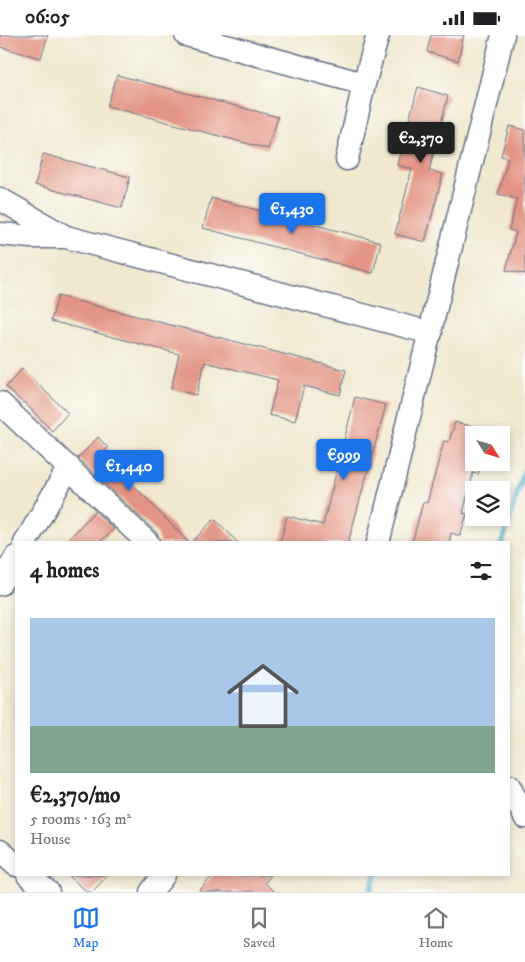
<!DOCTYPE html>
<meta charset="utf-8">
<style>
:root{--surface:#fff;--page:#f6f6f6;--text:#202124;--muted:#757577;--line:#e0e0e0;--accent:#1a73e8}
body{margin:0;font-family:"IM FELL DW Pica",serif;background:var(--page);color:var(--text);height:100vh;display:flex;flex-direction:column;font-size:19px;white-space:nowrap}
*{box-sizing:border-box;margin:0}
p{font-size:16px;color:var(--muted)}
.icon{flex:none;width:28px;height:28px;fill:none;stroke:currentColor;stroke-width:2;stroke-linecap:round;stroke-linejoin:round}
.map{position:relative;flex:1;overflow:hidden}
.details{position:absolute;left:15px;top:506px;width:495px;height:335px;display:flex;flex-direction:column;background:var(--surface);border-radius:0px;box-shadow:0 2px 8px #0003}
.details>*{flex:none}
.needle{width:32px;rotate:127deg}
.fabs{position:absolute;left:465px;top:391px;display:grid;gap:10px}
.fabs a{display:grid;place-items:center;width:45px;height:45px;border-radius:0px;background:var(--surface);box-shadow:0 2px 8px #0003;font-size:25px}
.price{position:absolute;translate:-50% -42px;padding:0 11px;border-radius:5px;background:var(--accent);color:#fff;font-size:16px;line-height:32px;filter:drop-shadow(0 1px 2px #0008)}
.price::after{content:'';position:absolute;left:50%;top:30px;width:15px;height:11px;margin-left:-8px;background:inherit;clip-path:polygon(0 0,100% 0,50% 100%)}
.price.selected{background:#222;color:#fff}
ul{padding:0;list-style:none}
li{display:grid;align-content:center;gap:10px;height:265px;padding:0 15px}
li+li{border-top:1px solid var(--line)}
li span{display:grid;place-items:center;height:155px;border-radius:0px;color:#555}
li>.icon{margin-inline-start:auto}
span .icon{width:90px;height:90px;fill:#fffc;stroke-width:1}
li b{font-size:21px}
h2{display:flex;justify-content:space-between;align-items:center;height:60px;padding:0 15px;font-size:21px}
.status{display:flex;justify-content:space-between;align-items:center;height:35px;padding:0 25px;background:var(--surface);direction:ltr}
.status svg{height:14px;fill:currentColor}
.menu{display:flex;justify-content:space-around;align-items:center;height:70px;border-top:1px solid var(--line);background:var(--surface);font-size:14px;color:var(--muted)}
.menu a{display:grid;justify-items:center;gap:2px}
.menu .selected{color:var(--accent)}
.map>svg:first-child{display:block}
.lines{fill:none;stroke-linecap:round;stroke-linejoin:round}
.stream{stroke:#4eadcd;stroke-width:5.5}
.building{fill:#e39484}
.minor-casing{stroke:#667086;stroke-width:25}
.minor{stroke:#fff;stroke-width:22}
</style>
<div class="status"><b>06:05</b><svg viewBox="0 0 49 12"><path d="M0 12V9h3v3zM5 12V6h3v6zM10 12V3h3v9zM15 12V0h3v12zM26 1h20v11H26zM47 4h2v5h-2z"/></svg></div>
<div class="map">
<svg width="525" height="857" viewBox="0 0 525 857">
<rect width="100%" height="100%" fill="#fdfcf7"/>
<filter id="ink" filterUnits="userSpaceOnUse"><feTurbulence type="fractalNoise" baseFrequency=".02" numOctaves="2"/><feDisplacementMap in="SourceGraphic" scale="10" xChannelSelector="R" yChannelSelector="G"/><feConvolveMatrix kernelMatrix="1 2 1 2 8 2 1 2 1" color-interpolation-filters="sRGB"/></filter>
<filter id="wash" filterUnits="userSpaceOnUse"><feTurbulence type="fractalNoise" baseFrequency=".0096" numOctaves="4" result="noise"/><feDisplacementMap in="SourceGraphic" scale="20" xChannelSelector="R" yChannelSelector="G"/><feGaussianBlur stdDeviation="1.12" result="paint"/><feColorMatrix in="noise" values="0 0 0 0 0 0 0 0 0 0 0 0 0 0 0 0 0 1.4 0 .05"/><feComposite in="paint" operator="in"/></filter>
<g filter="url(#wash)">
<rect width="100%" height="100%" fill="#f0e8cf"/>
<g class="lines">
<!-- stream -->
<path class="stream" d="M 502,508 L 525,434
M 370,857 L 376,840"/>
</g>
<g id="blocks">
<!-- building -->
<path class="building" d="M 0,0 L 48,0 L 41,23 L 0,12 Z
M 431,0 L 464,0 L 458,26 L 427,17 Z
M 117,40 L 278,82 L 268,114 L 107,71 Z
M 418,52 L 448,61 L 429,136 L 443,139 L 425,207 L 395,199 L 412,134 L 397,130 Z
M 509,91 L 525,95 L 525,239 L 506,235 L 516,197 L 509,195 L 517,164 L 498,159 L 508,123 L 501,121 Z
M 43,119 L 130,142 L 122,173 L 35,150 Z
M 211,163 L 381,207 L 373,238 L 203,193 Z
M 58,261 L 346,335 L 340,360 L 304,351 L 295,386 L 269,380 L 278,345 L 205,327 L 196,360 L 171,354 L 179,319 L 51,286 Z
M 22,334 L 68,378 L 52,396 L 24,367 L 23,368 L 6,352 Z
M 355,362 L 386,370 L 348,508 L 280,508 L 287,481 L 323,490 Z
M 455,387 L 490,396 L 489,400 L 474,400 L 474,428 L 481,428 L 478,439 L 473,438 L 463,478 L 467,479 L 460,501 L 451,498 L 449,508 L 412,508 L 423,467 L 427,468 L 444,406 L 449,407 Z
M 98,402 L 108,413 L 103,418 L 189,508 L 161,508 L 157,498 L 81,426 L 78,423 Z
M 95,476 L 114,494 L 99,508 L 65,508 Z
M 214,484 L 224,493 L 238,508 L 191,508 Z
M 68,840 L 108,840 L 92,857 L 87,857 Z
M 213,840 L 271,840 L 265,848 L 275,857 L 198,857 Z"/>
</g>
</g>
<g filter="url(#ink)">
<use href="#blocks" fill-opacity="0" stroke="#667086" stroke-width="1"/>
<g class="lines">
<!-- minor casing -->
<g class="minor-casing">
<path id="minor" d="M 186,0 L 364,49
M 347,124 L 364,49 L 378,0
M 0,164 L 66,202
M 0,199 L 31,202 L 66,202 L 431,298
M 0,368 L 148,508
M 25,508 L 69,432
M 378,508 L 503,0
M 0,549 L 16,522
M 509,751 L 525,782
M 0,816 L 16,830
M 28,840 L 48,857
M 151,857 L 164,840"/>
</g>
<!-- minor -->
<use href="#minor" class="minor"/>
</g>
</g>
</svg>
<div class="fabs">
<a><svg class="needle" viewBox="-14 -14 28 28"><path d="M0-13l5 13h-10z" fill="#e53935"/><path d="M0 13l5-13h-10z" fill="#757577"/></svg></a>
<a><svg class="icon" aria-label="layers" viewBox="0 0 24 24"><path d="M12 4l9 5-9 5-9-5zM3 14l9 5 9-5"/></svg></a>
</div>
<b class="price selected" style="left:421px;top:129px">€2,370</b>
<b class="price" style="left:292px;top:200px">€1,430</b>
<b class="price" style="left:344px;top:446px">€999</b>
<b class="price" style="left:129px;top:457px">€1,440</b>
<section class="details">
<h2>4 homes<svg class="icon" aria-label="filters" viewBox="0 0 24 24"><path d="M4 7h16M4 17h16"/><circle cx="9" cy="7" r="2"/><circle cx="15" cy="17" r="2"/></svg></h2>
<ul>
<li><span style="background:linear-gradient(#a9c7e8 70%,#7fa58c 0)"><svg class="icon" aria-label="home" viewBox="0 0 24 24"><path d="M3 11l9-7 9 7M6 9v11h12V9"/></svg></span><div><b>€2,370/mo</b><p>5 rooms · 163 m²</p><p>House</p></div></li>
</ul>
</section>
</div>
<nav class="menu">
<a class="selected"><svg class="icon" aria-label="map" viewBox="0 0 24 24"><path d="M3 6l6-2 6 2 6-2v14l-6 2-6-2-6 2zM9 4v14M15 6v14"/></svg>Map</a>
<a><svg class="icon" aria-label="saved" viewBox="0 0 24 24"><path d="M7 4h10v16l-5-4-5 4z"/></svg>Saved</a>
<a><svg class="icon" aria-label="home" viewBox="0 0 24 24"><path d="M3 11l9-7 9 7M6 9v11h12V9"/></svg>Home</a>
</nav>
